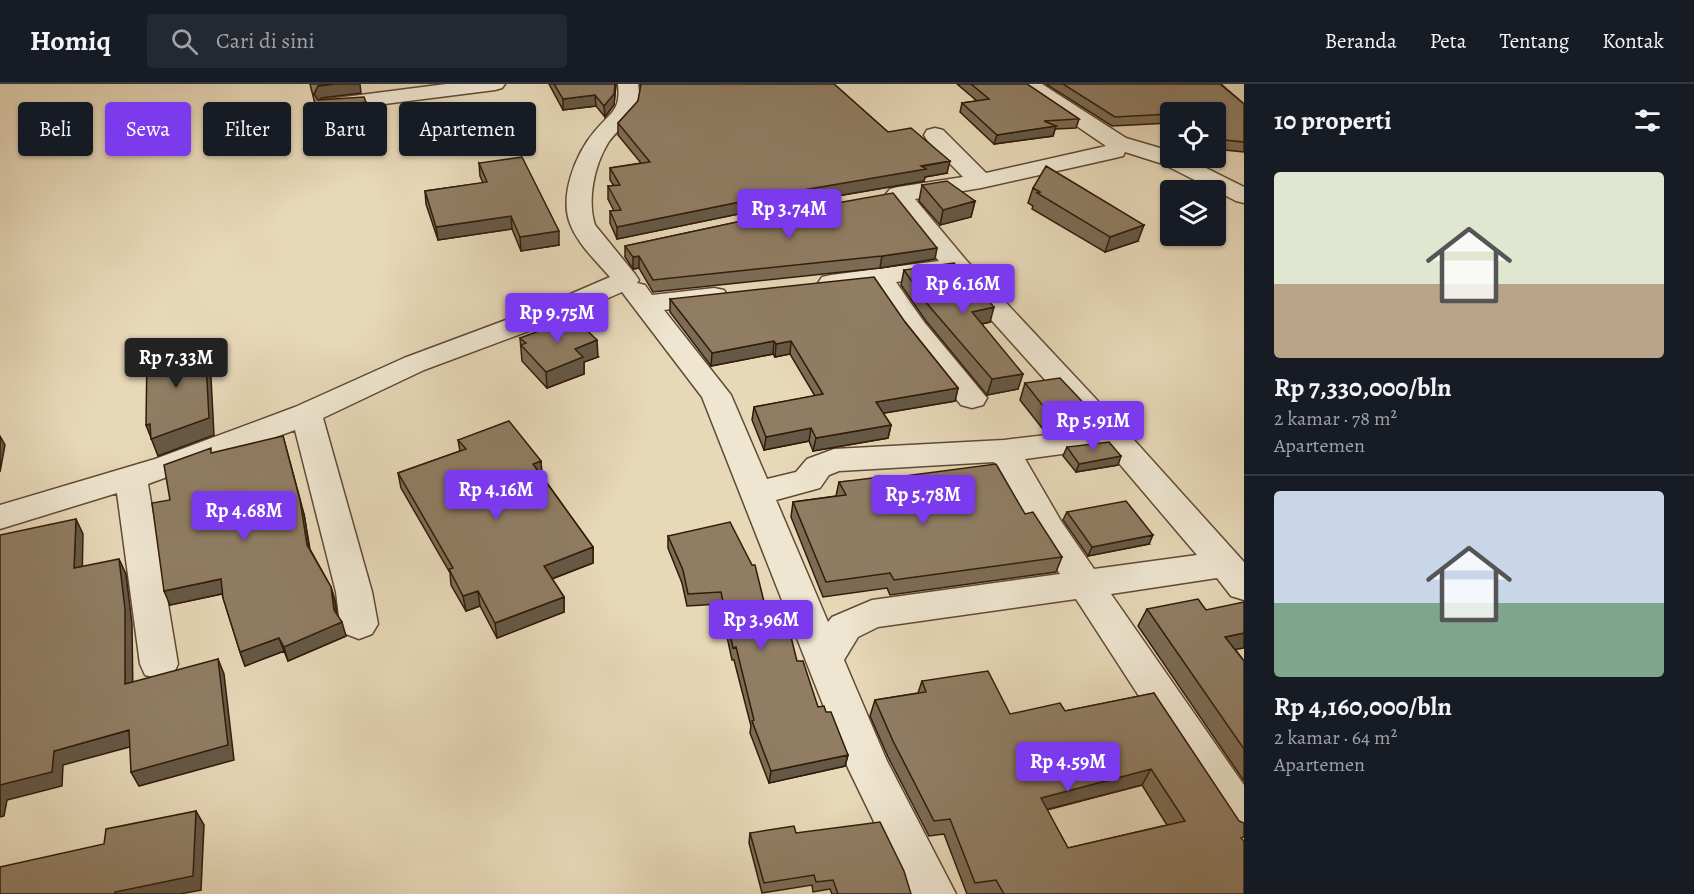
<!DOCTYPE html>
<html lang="id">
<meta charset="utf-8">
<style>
:root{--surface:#171b24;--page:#242831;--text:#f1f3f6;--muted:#9ea1a6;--line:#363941;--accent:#7c3aed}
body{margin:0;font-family:Alegreya,serif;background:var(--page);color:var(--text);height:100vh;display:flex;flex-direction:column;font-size:22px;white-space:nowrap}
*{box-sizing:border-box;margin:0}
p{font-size:20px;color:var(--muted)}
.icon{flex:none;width:33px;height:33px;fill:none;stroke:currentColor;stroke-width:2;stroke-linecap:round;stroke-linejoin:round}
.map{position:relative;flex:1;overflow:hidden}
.drawer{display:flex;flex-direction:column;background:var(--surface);width:450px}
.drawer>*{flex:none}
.top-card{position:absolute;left:18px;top:18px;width:570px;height:54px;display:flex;gap:12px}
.tools{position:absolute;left:1160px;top:18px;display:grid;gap:12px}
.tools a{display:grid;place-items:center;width:66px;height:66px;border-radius:6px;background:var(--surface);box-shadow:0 2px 4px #0004;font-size:30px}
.price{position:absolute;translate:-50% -51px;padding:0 14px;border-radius:6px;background:var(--accent);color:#fff;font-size:20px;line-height:39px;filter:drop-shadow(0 2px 3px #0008)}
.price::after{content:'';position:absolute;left:50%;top:36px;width:18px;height:14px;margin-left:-9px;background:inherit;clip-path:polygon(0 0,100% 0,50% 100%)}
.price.on{background:#222;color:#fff}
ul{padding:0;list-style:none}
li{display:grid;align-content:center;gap:12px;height:318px;padding:0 30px}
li+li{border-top:2px solid var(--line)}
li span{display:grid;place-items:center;height:186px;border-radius:6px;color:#555}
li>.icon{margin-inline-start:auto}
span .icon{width:108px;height:108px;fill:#fffc;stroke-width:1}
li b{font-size:26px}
h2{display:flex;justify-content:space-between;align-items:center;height:72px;padding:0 30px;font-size:26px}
.chip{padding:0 21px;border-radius:6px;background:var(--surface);box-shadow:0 2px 4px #0004;font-size:21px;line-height:54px}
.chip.on{background:var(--accent);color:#fff}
header{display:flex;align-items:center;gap:36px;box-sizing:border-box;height:84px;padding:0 30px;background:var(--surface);border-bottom:2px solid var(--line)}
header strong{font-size:28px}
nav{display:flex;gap:33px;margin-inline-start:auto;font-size:21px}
.search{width:420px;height:54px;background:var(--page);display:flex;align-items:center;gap:15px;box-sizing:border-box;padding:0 21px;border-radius:6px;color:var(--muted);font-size:22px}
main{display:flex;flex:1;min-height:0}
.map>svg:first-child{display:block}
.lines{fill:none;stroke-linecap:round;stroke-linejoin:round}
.street-casing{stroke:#5f4a34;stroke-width:3}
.street{fill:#efe6d1;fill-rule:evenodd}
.wall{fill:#7c6c56;stroke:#321b08;stroke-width:1.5;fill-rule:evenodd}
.shaded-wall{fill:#655846;stroke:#321b08;stroke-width:1.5}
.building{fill:#907d64;stroke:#321b08;stroke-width:1.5;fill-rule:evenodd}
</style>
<header>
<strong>Homiq</strong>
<div class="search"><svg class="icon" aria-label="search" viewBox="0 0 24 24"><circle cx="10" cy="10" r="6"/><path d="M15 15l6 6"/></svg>Cari di sini</div>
<nav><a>Beranda</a><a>Peta</a><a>Tentang</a><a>Kontak</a></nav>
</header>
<main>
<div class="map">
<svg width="1244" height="810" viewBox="0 0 1244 810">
<rect width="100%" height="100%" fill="#e7d8b8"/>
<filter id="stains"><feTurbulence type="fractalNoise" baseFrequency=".00333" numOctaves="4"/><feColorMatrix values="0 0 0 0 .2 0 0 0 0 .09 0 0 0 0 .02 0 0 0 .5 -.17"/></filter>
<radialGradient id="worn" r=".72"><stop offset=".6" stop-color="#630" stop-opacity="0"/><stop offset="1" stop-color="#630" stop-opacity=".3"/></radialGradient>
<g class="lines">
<!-- street casing -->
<g class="street-casing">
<path id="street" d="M 446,0 L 505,0 L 502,4 L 495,6 L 329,27 L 321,26 L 318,21 L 321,16 L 329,15 Z
M 618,0 L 638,0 C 644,34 624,36 608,59 C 594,82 587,116 595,141 L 635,190 L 639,196 L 637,199 L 645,201 L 652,211 L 714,204 L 724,206 L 728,212 L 724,218 L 664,226 L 731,311 L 767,395 L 796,388 L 807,375 L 834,365 L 1004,356 L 1090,346 L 951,191 L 896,198 L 924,238 L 987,314 L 983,321 L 972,324 L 961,321 L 904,250 L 872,201 L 831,207 L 822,205 L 818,199 L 822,193 L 831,191 L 939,177 L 886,110 L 890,105 L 898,103 L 963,93 L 927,56 L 924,51 L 927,46 L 935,44 L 943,46 L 986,89 L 1106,62 L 1021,4 L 1018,0 L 1042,0 L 1126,54 L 1170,67 L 1170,74 L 1186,74 L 1244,103 L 1244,119 L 1236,117 L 1163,80 L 1125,68 L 1123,72 L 1115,74 L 981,104 L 915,115 L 966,176 L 1125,346 L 1244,478 L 1244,516 L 1231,512 L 1217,494 L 1111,510 L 1244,701 L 1244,757 L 1229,751 L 1076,515 L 878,543 L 858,553 L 844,576 L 887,677 L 956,810 L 909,810 L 848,684 L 702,313 L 622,208 L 558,236 L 424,286 L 323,334 L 372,508 L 378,540 L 372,550 L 359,555 L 346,550 L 340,540 L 336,508 L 295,346 L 148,400 L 178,580 L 173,591 L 159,595 L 145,591 L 140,580 L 117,409 L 0,445 L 0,421 L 155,375 L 295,323 L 404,274 L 538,224 L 610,193 C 596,177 579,161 571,142 C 558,113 576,69 595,47 C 611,28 621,27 618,0 ZM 1106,364 L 1197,471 L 1094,485 L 1061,437 L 1025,375 ZM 994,378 L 1037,455 L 1060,490 L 872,516 L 832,533 L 828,538 L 776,416 L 820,404 L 829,391 L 839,387 Z"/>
</g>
<!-- street -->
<use href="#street" class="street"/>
</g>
<!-- wall -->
<path class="wall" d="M 549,0 L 616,0 L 614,21 L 605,33 L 596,22 L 563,26 Z
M 640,0 L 834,0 L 888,48 L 947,89 L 925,93 L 924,97 L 773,123 L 617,155 L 610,139 L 610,127 L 614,127 L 608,115 L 608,102 L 614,102 L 610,96 L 610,84 L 641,79 L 618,51 L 618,39 L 638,17 L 641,4 Z
M 957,0 L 1027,0 L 1079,35 L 1076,44 L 1055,45 L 1053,52 L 994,60 L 960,28 L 962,19 L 977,17 Z
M 1046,0 L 1221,0 L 1244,20 L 1244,68 L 1215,65 L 1215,28 L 1170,28 L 1170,39 L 1112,42 Z
M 479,79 L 559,161 L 521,167 L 512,145 L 438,156 L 426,120 L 425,107 L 483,99 L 480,92 Z
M 922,101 L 975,117 L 971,133 L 940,141 L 919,117 Z
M 1033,104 L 1138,157 L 1105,168 L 1032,125 L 1033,122 L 1028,119 Z
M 775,130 L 935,175 L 880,184 L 653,208 L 639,184 L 633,185 L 625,173 L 625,162 Z
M 904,186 L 990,238 L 982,240 L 1018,305 L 987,311 L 926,237 L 901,201 Z
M 670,215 L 905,238 L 958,304 L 955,317 L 883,329 L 891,341 L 888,354 L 813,367 L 809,357 L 764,366 L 752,336 L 754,323 L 815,312 L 790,270 L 775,273 L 773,270 L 711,282 L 670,228 Z
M 520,254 L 598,273 L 584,278 L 584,290 L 547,304 L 522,277 Z
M 1025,299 L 1092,328 L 1085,344 L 1046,349 L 1020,316 Z
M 458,356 L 541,377 L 542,392 L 593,463 L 593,479 L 552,495 L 564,513 L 564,528 L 497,554 L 480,522 L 466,527 L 451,501 L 450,489 L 401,404 L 398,389 L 460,367 Z
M 1067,363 L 1118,381 L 1076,388 L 1063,372 Z
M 213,369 L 304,430 L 310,465 L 331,503 L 335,517 L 337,530 L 346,552 L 288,577 L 284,567 L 245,582 L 240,568 L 222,510 L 170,521 L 170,416 Z
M 882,395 L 1025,430 L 1062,473 L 1056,488 L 890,511 L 887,504 L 823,513 L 791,433 L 793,418 L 836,412 L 839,398 Z
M 1067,428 L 1149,460 L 1088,472 L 1063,436 Z
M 668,452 L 767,530 L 797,577 L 818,623 L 848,671 L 845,682 L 769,699 L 750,649 L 751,642 L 734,576 L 732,576 L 720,520 L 687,522 L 682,499 L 668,464 Z
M 1147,525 L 1235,565 L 1244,577 L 1244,697 L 1138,542 Z
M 922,597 L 1010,630 L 1065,627 L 1154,609 L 1244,810 L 967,810 L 944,750 L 929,752 L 888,673 L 870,632 L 875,616 L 918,609 ZM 1142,701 L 1167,741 L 1068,764 L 1047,726 Z
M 750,749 L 796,749 L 911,810 L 832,810 L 830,805 L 813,808 L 812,801 L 762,809 L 749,759 Z"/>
<!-- shaded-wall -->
<path class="shaded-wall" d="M 334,0 L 360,0 L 361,9 L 321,14 L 316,22 L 314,10 L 318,2 Z
M 615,0 L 616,0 L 614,21 L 605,33 L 604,22 Z
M 595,11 L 596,22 L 563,26 L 563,15 Z
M 366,18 L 368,30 L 319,36 L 316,24 Z
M 1056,42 L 1053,52 L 994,60 L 997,51 Z
M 950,77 L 947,89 L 925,93 L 924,97 L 773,123 L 617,155 L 617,143 L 774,111 Z
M 975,117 L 971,133 L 940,141 L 943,126 Z
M 511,132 L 512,145 L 438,156 L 436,143 Z
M 1144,141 L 1138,157 L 1105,168 L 1110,153 Z
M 559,147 L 559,161 L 521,167 L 520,153 Z
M 937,164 L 935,175 L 880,184 L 882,172 Z
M 639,172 L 639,184 L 633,185 L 633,173 Z
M 994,223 L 990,238 L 968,243 L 972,228 Z
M 597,256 L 598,273 L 584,278 L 584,290 L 547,304 L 546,288 L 575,265 Z
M 774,257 L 773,270 L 711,282 L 712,269 Z
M 791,257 L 790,270 L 775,273 L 776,260 Z
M 205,259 L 210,275 L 214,351 L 158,372 L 146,341 L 150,340 Z
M 1023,290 L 1018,305 L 987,311 L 992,295 Z
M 958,304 L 955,317 L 873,331 L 876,318 Z
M 891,341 L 888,354 L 813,367 L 816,354 Z
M 811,344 L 809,357 L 764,366 L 766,353 Z
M 0,352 L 5,361 L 0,388 Z
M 283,352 L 304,430 L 311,475 L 307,461 Z
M 1121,372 L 1118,381 L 1076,388 L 1079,380 Z
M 541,377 L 542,392 L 533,380 Z
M 76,435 L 83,450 L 82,499 L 74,484 Z
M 1153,451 L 1149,460 L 1088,472 L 1092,463 Z
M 593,463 L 593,479 L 546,497 L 544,482 Z
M 119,475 L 126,490 L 132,540 L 133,615 L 125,600 Z
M 221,495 L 226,509 L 170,521 L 164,507 Z
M 331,503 L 335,517 L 338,540 L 342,538 L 346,552 L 288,577 L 284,563 L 334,526 Z
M 478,507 L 480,522 L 466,527 L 463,512 Z
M 564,513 L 564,528 L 497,554 L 495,539 Z
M 1244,549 L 1244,564 L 1215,569 L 1225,553 Z
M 279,554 L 284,567 L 245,582 L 240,568 Z
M 218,575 L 224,590 L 234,676 L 139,702 L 131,688 Z
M 129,646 L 137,661 L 63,681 L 62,702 L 7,716 L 4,732 L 0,733 L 0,701 L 54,667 Z
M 848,671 L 845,682 L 769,699 L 771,687 Z
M 1151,685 L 1142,701 L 1033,729 L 1041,714 Z
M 196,727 L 204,741 L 201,806 L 180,810 L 115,810 L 115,808 Z"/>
<!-- building -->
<path class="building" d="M 310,0 L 334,0 L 318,2 L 314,10 L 318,16 L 364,13 L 366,18 L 316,24 Z
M 554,0 L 615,0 L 614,10 L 604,22 L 595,11 L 563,15 Z
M 641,0 L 834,0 L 888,48 L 911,44 L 950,77 L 921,82 L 926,85 L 774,111 L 617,143 L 610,127 L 621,126 L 608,102 L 620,101 L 610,84 L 650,78 L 618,39 L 638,17 Z
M 971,0 L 1027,0 L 1079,35 L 1044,37 L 1056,42 L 997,51 L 962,19 L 989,15 Z
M 1063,0 L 1220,0 L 1244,20 L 1244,58 L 1215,55 L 1215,28 L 1170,28 L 1170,30 L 1115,33 Z
M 522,73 L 559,147 L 520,153 L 511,132 L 436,143 L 425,107 L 487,98 L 479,79 Z
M 1046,82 L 1144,141 L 1110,153 L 1037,109 L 1040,108 L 1033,104 Z
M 947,97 L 975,117 L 943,126 L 922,101 Z
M 893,109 L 937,164 L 882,172 L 653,196 L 639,172 L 633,173 L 625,162 L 775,130 Z
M 954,179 L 994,223 L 972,228 L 1023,290 L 992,295 L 929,222 L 904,186 Z
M 874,193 L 905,238 L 958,304 L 876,318 L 891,341 L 816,354 L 811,344 L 766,353 L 754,323 L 823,310 L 791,257 L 776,260 L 774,257 L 712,269 L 670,215 Z
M 574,234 L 597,256 L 575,265 L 583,273 L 546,288 L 521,261 L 526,259 L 520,254 Z
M 205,259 L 209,334 L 151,355 L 150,340 L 146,341 L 147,269 Z
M 1060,294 L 1092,328 L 1051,332 L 1025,299 Z
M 509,337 L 541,377 L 533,380 L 593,463 L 544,482 L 564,513 L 495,539 L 478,507 L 463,512 L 449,485 L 453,484 L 398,389 L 466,365 L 458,356 Z
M 283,352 L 300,416 L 307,461 L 331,503 L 334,526 L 342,538 L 284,563 L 279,554 L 240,568 L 223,514 L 221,495 L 164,507 L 152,419 L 170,416 L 164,381 L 211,364 L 211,369 Z
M 1109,358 L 1121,372 L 1079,380 L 1067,363 Z
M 996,380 L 1025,430 L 1033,428 L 1062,473 L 894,496 L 890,489 L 826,498 L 793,418 L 846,411 L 839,398 L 881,393 L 882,395 Z
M 1126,417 L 1153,451 L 1092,463 L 1067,428 Z
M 76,435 L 74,484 L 119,475 L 125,525 L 125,600 L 218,575 L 228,661 L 131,688 L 129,646 L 54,667 L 52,688 L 0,701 L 0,451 Z
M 730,438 L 752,481 L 755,481 L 767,530 L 785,529 L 797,577 L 803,577 L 818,623 L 824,622 L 826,628 L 831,628 L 848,671 L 771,687 L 752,637 L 754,636 L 736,563 L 733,564 L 721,508 L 688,510 L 683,486 L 668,452 Z
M 1198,515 L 1206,526 L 1244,518 L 1244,549 L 1225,553 L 1244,577 L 1244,665 L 1147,525 Z
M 988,587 L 1010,630 L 1060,619 L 1065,627 L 1154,609 L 1239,737 L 1244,739 L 1244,753 L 1241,754 L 1244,757 L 1244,810 L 1004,810 L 996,796 L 975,799 L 950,735 L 934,737 L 893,657 L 875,616 L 926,608 L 922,597 ZM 1151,685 L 1185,737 L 1068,764 L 1041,714 Z
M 196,727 L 193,792 L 115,808 L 115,810 L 0,810 L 0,783 L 104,760 L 106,745 Z
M 880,738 L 904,787 L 911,810 L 838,810 L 833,796 L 816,798 L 814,791 L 764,799 L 750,749 L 794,742 L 796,749 Z"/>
<rect width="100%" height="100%" filter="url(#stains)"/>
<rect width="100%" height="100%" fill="url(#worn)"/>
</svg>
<div class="tools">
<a><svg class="icon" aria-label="locate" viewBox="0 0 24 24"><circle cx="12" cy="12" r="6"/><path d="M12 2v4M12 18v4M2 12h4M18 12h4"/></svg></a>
<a><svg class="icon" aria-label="layers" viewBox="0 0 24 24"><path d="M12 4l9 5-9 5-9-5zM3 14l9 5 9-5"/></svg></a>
</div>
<b class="price" style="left:789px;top:156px">Rp 3.74M</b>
<b class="price" style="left:963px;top:231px">Rp 6.16M</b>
<b class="price" style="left:557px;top:260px">Rp 9.75M</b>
<b class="price on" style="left:176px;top:305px">Rp 7.33M</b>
<b class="price" style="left:1093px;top:368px">Rp 5.91M</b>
<b class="price" style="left:496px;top:437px">Rp 4.16M</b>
<b class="price" style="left:923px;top:442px">Rp 5.78M</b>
<b class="price" style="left:244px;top:458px">Rp 4.68M</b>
<b class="price" style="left:761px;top:567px">Rp 3.96M</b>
<b class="price" style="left:1068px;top:709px">Rp 4.59M</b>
<div class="top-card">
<a class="chip">Beli</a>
<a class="chip on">Sewa</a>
<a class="chip">Filter</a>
<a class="chip">Baru</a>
<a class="chip">Apartemen</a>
</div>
</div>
<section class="drawer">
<h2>10 properti<svg class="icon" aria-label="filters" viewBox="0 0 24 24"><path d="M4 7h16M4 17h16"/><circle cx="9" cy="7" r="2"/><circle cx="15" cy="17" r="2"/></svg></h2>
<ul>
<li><span style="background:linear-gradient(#dfe7d0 60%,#b9a48a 0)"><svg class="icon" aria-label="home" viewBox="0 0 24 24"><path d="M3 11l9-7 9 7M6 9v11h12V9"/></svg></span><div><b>Rp 7,330,000/bln</b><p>2 kamar · 78 m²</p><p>Apartemen</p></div></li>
<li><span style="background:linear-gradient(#c9d6e8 60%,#7fa58c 0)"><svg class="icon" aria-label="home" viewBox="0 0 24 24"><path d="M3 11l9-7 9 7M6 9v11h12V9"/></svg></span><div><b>Rp 4,160,000/bln</b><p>2 kamar · 64 m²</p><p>Apartemen</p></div></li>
</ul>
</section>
</main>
